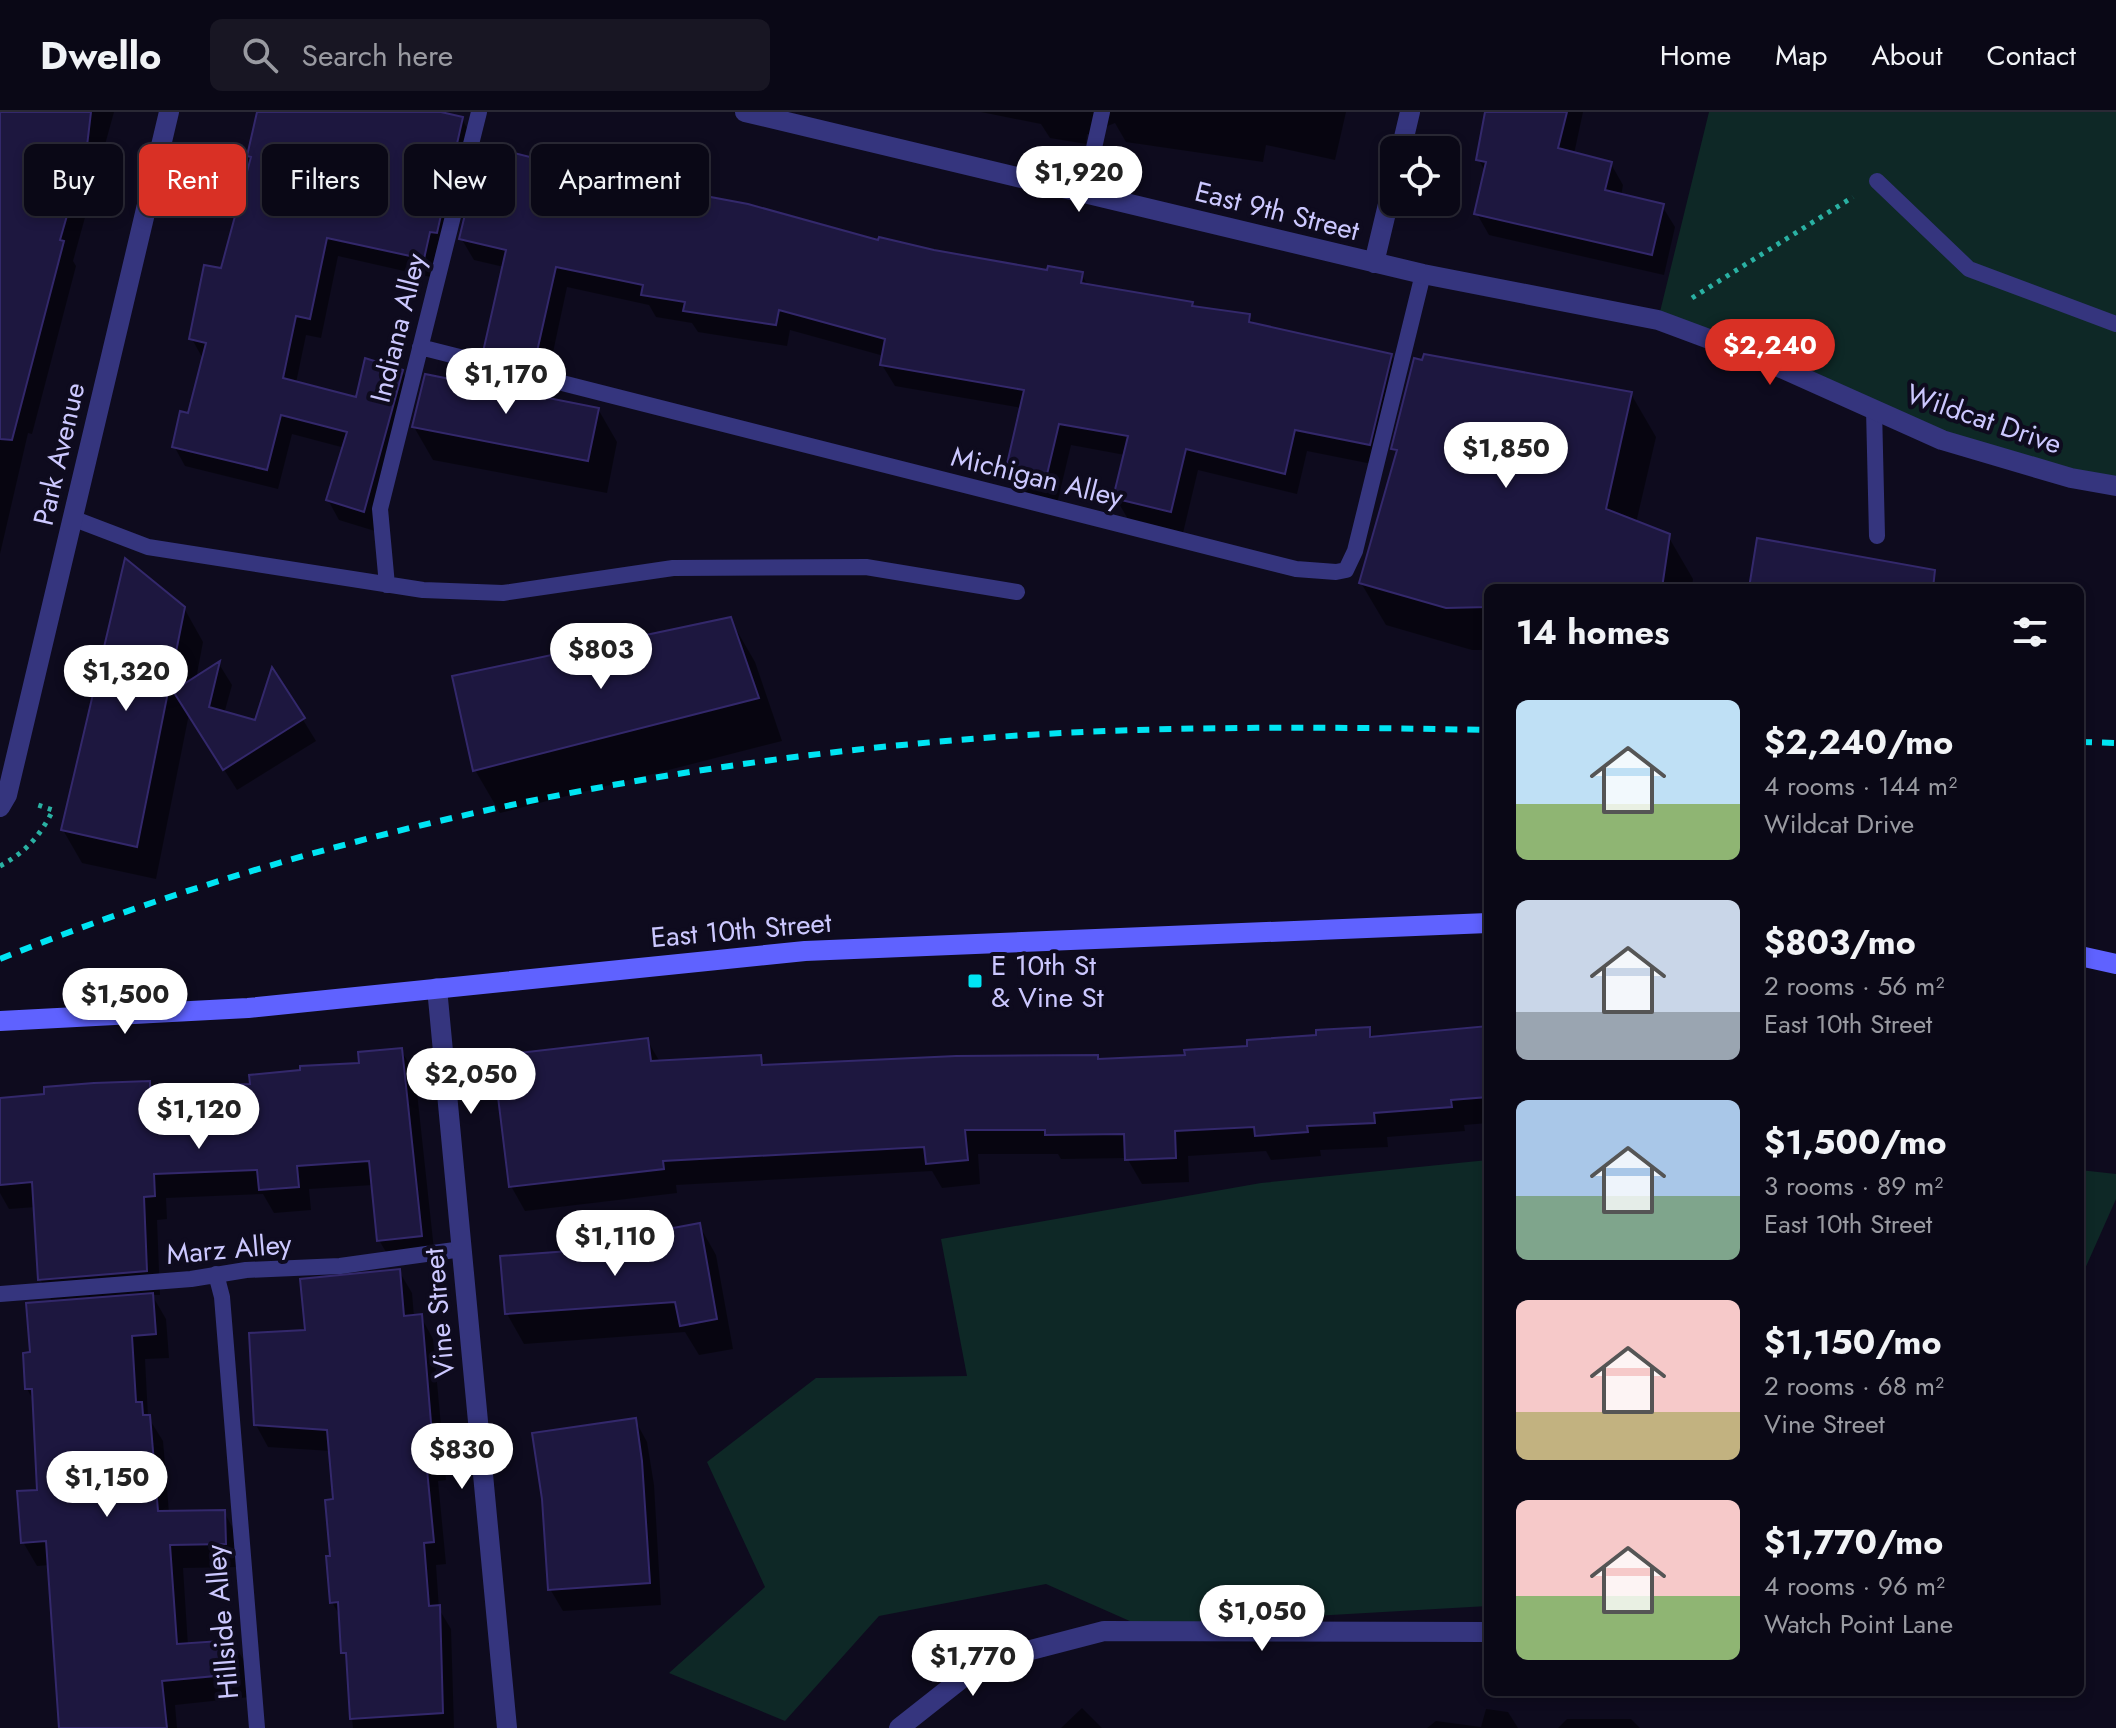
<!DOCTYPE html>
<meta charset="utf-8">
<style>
:root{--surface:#0a0816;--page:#181623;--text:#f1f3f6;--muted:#999aa1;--line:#2a2935;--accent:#d93025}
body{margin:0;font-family:Jost,sans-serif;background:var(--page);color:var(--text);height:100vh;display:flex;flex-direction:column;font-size:30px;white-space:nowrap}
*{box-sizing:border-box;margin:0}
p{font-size:26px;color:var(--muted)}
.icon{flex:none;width:44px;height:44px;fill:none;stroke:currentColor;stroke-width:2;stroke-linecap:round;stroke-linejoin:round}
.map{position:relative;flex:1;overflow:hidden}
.drawer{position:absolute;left:1484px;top:472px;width:600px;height:1112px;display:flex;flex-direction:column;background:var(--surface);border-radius:12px;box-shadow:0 4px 12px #0003,0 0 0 2px var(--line)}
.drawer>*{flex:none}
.guide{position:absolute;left:24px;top:32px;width:760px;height:72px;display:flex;gap:16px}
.buttons{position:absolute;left:1380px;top:24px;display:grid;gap:16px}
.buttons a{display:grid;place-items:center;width:80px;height:80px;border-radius:12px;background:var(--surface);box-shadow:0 4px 12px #0003,0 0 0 2px var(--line);font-size:40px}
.price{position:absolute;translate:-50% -68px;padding:0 18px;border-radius:28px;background:#fff;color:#222;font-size:26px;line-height:52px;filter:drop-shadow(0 2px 4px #0008)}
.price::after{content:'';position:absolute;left:50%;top:48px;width:24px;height:18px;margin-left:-12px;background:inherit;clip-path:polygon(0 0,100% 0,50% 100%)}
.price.on{background:var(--accent);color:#fff}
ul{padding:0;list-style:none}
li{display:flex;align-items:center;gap:24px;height:200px;padding:0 32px}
li span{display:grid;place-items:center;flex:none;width:224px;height:160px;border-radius:12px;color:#555}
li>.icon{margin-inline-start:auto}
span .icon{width:96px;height:96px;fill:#fffc;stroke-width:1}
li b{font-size:34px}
h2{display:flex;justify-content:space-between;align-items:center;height:96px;padding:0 32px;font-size:34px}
.chip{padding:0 28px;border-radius:12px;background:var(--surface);box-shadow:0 4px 12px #0003,0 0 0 2px var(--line);font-size:28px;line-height:72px}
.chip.on{background:var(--accent);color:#fff}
header{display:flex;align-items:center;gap:48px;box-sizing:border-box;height:112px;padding:0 40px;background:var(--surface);border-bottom:2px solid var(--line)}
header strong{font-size:38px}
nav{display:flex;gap:44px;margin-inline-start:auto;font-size:28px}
.search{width:560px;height:72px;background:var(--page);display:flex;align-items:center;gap:20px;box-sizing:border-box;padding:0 28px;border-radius:12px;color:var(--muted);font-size:30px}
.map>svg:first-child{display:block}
.green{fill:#0e2826}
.shadow{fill:#0007}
.building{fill:#1d173f;stroke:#33286b;stroke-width:2}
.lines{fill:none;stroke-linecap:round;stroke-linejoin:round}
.path{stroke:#2ab1a3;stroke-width:5;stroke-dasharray:4 6;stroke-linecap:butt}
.lane{stroke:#35357e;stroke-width:16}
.street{stroke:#35357e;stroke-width:20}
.secondary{stroke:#5f62ff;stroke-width:20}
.rail{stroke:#00e5f3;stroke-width:6;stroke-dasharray:12 10;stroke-linecap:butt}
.poi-dot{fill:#00e5f3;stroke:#0e0b1e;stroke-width:3}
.labels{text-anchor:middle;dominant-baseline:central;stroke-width:8;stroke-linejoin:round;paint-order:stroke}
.street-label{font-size:28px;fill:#ccc8ff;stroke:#0e0b1e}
.poi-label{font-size:28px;fill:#ccc8ff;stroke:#0e0b1e;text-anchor:start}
</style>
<header>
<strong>Dwello</strong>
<div class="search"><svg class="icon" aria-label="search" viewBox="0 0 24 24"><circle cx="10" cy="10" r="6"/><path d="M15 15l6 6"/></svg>Search here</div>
<nav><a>Home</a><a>Map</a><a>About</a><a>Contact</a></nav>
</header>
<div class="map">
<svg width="2116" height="1616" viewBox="0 0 2116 1616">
<rect width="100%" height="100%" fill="#0e0b1e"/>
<!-- green -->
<path class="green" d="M 1709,0 L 2116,0 L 2116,374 L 1942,328 L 1658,208 Z
M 1488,1048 L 1488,1494 L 1141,1514 L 1046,1472 L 879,1504 L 785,1609 L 669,1561 L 765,1475 L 707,1350 L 816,1266 L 967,1264 L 941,1127 L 1261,1071 Z
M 2080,1058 L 2116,1062 L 2116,1087 L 2080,1168 Z"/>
<!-- shadow -->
<path class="shadow" d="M 0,0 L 114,0 L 73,149 L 76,154 L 32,322 L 28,321 L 0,442 Z
M 259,0 L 433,0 L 462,7 L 473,27 L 435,166 L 338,144 L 321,226 L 306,223 L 296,271 L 357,287 L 402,259 L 414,279 L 375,419 L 339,408 L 328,388 L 345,336 L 292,322 L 278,377 L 185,354 L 174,334 L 190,304 L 203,247 L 192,227 L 223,159 L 252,48 L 250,43 Z
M 981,0 L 1346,0 L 1335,48 L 1266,33 L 1263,50 L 1126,30 L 1115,11 L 1105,15 L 1102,25 L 1087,22 L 1086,32 L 1050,26 L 1041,12 Z
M 1487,0 L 1583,0 L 1574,42 L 1611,52 L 1623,73 L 1621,84 L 1662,94 L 1675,115 L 1664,163 L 1489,123 L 1477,102 L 1486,61 L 1479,48 Z
M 561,55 L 567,65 L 880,131 L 1049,160 L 1081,162 L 1089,175 L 1249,204 L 1255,214 L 1391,243 L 1403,265 L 1382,354 L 1307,339 L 1297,382 L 1198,358 L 1183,421 L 1128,407 L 1115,385 L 1125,343 L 1071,333 L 1056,396 L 1019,387 L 1006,365 L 1022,296 L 895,274 L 882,253 L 884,244 L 790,218 L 787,234 L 698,220 L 692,211 L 656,205 L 649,193 L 567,175 L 546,273 L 497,261 L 485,239 L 504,155 L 474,148 L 461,126 Z
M 477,274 L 528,276 L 534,285 L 598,297 L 617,330 L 607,381 L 433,348 L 414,315 Z
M 1631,282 L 1656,325 L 1636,411 L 1668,424 L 1693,467 L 1692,476 L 1488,476 L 1488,538 L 1472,538 L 1386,513 L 1361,471 L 1397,343 L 1394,336 Z
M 184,496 L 203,530 L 196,567 L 219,552 L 232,573 L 224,602 L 257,611 L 273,559 L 316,629 L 237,678 L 189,602 L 156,767 L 82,751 L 63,718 Z
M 730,507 L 755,550 L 782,629 L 500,701 L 475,658 Z
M 1488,915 L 1488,1011 L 1464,1013 L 1465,1019 L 1387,1025 L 1388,1035 L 1320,1038 L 1321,1044 L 1271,1048 L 1266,1039 L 1188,1044 L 1189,1070 L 1142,1072 L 1127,1046 L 1061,1047 L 1058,1042 L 978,1042 L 980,1072 L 942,1076 L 932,1059 L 676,1073 L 677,1081 L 525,1099 L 511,1074 L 647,928 L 660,950 L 760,945 L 766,955 L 1187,945 L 1369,917 L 1374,927 Z
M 401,938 L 415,962 L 435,1147 L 393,1152 L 379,1128 L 373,1073 L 309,1077 L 311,1098 L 274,1101 L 263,1082 L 166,1086 L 167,1107 L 157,1108 L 160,1183 L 152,1183 L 166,1207 L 169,1246 L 145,1247 L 148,1305 L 163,1329 L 169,1401 L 224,1400 L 237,1424 L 239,1455 L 183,1456 L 188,1534 L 233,1530 L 247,1554 L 250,1585 L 175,1593 L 177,1616 L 61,1616 L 50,1453 L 37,1454 L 23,1430 L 39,1379 L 35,1291 L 27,1277 L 32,1242 L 53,1191 L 40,1167 L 36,1095 L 9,1097 L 0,1081 L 0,988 L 149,971 L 152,977 L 252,974 L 361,953 Z
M 2080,959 L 2083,965 L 2080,980 Z
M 699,1113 L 716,1143 L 733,1237 L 699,1243 L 685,1220 L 524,1232 L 507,1202 L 667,1134 Z
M 399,1159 L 412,1181 L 414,1205 L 421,1205 L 433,1227 L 446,1368 L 438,1369 L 446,1452 L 436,1453 L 439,1497 L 451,1517 L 454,1616 L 353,1616 L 342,1508 L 332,1490 L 327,1390 L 335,1389 L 331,1339 L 268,1335 L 256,1313 L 307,1220 Z
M 635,1308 L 647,1330 L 654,1373 L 661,1493 L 563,1499 L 550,1477 Z
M 1082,1596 L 1102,1616 L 1061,1616 Z
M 1486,1597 L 1508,1600 L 1518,1616 L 1427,1616 L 1436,1609 L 1481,1615 Z
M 1567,1607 L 1631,1607 L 1640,1616 L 1558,1616 Z"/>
<!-- building -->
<path class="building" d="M 0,0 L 91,0 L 87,34 L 60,128 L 64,129 L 12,328 L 0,327 Z
M 257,0 L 441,0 L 463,5 L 437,121 L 430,120 L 424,147 L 327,126 L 310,207 L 296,204 L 283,266 L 356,285 L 365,246 L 403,258 L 364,400 L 326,388 L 347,320 L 281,303 L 267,358 L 172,335 L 180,299 L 188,301 L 206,231 L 189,227 L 204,153 L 221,156 L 251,45 L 247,44 Z
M 1485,0 L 1567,0 L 1558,36 L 1612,50 L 1605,78 L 1664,92 L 1652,143 L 1474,102 L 1486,50 L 1476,48 Z
M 482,33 L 562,53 L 560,61 L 659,83 L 659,80 L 704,89 L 705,84 L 748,92 L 878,128 L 879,125 L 934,138 L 1047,158 L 1048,154 L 1083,160 L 1081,171 L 1193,190 L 1192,194 L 1250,202 L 1249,210 L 1392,242 L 1370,333 L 1295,318 L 1285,362 L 1186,337 L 1171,400 L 1113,386 L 1128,324 L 1059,312 L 1044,375 L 1004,365 L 1024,278 L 880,253 L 885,227 L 779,198 L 776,213 L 683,199 L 685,190 L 641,183 L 643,173 L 556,155 L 534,253 L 483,240 L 506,138 L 459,127 Z
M 1424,242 L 1632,280 L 1606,397 L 1670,422 L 1662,476 L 1488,476 L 1488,495 L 1446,496 L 1359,471 L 1397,338 L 1391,337 L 1414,246 L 1422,248 Z
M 478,261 L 530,274 L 528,282 L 599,296 L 588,349 L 412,315 L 425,262 L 475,272 Z
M 1757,426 L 1935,458 L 1933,476 L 1749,476 Z
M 125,446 L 185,495 L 137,735 L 61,718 Z
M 731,505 L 759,586 L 473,659 L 452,564 Z
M 220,549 L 209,595 L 255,608 L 272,555 L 305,606 L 223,658 L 173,579 Z
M 1488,914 L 1488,985 L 1451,988 L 1452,995 L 1374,1001 L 1375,1011 L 1307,1014 L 1308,1020 L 1255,1024 L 1254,1015 L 1175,1019 L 1176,1046 L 1125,1048 L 1124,1022 L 1045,1023 L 1045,1018 L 965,1018 L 968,1048 L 926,1052 L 924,1035 L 663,1049 L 664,1057 L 509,1075 L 493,944 L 648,926 L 651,949 L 761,943 L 762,953 L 956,944 L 1098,943 L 1098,947 L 1185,943 L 1184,938 L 1247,934 L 1247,928 L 1316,923 L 1316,918 L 1370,915 L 1370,925 Z
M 402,936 L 422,1124 L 377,1129 L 369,1049 L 297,1054 L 299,1075 L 259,1078 L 257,1058 L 154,1062 L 155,1084 L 144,1085 L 147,1159 L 38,1168 L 32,1070 L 0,1073 L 0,986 L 44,982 L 44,975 L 94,971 L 150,969 L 150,975 L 250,972 L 249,963 L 300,958 L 300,954 L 359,951 L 358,940 Z
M 700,1111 L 717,1207 L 680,1214 L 675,1190 L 505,1202 L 500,1144 L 665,1132 L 662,1118 Z
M 400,1157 L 404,1204 L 422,1202 L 434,1347 L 426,1347 L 434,1430 L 424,1431 L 429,1494 L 440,1493 L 443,1601 L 350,1607 L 346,1541 L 341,1541 L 338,1490 L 330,1491 L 326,1444 L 330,1444 L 325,1388 L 333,1387 L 327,1318 L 254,1313 L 249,1221 L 305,1218 L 300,1167 Z
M 153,1181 L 156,1222 L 132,1224 L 136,1290 L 142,1290 L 143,1303 L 150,1303 L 158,1399 L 225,1398 L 226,1432 L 170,1433 L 177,1532 L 235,1528 L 237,1562 L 162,1569 L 167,1616 L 59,1616 L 46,1429 L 21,1431 L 17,1379 L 37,1378 L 32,1277 L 25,1277 L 23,1241 L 30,1240 L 26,1191 Z
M 636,1306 L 642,1349 L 650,1471 L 548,1478 L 542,1387 L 532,1321 Z"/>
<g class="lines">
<!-- path -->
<path class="path" d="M 1692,186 L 1853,85
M 0,754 C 26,740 40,724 53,698 L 35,692"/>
<!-- lane -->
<path class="lane" d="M 1877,69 L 1969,157 L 2116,212
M 1084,81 L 1102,0
M 420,235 L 1296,457 L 1336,460 L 1346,458 L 1355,439 L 1423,162
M 1874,297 L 1877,424
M 72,406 L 148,435 L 423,478 L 503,481 L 673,456 L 866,455 L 1017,480
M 387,473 L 380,397 L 479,0
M 216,1162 L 222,1185 L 257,1616
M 0,1182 L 191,1167 L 246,1158 L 340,1154 L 462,1137"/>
<!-- street -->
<path class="street" d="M 745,0 L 1423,162 L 1658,208 L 1752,243 L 1942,328 L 2071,366 L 2116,374
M 1401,38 L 1410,0
M 1374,151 L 1394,67
M 0,695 L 7,683 L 169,0
M 437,876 L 507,1616
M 899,1616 L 965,1564 L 1000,1546 L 1104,1519 L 1488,1520"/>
<!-- secondary -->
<path class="secondary" d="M 2080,844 L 2116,852
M 0,909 L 248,896 L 805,839 L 1488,811"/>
<!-- rail -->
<path class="rail" d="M 2080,630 L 2116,631
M 0,847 C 332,713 704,640 1061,621 C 1203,614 1346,615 1488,618"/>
</g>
<!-- markers -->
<rect class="poi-dot" x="967" y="861" width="16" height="16" rx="4"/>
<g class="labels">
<!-- street labels -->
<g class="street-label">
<text transform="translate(1277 99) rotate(14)">East 9th Street</text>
<text transform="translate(398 216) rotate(-76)">Indiana Alley</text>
<text transform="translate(1984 307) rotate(19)">Wildcat Drive</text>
<text transform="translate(59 342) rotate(-77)">Park Avenue</text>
<text transform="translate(1037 365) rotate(14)">Michigan Alley</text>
<text transform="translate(741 818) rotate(-5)">East 10th Street</text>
<text transform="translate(229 1137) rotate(-5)">Marz Alley</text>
<text transform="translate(439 1201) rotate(-95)">Vine Street</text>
<text transform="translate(222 1510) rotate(-95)">Hillside Alley</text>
</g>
<!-- poi labels -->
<g class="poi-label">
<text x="991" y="853">E 10th St<tspan x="991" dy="32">&amp; Vine St</tspan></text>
</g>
</g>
</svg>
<div class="buttons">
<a><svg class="icon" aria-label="locate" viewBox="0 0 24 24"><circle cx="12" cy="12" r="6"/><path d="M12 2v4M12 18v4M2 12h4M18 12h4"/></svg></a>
</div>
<b class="price" style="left:1079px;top:102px">$1,920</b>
<b class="price on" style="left:1770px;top:275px">$2,240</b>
<b class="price" style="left:506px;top:304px">$1,170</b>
<b class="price" style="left:1506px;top:378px">$1,850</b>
<b class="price" style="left:601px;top:579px">$803</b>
<b class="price" style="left:126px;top:601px">$1,320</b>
<b class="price" style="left:125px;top:924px">$1,500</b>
<b class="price" style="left:471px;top:1004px">$2,050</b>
<b class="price" style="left:199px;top:1039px">$1,120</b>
<b class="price" style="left:615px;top:1166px">$1,110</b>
<b class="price" style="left:462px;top:1379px">$830</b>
<b class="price" style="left:107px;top:1407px">$1,150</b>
<b class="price" style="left:1262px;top:1541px">$1,050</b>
<b class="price" style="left:973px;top:1586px">$1,770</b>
<div class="guide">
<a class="chip">Buy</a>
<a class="chip on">Rent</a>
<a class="chip">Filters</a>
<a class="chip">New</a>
<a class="chip">Apartment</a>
</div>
<section class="drawer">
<h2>14 homes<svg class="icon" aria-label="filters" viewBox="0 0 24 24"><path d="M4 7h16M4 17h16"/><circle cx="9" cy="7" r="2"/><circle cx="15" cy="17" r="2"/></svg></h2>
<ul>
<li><span style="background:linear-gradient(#bfe0f5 65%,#8fb573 0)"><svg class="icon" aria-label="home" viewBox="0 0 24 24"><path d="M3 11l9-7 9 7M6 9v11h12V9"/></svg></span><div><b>$2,240/mo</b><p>4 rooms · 144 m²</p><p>Wildcat Drive</p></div></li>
<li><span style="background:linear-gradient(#c9d6e8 70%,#9aa5b1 0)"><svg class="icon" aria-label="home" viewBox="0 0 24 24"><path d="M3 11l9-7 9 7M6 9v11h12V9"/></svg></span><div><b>$803/mo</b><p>2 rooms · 56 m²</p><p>East 10th Street</p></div></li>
<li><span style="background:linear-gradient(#a9c7e8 60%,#7fa58c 0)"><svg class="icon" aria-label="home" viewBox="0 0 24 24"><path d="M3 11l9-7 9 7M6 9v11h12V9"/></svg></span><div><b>$1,500/mo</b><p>3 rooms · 89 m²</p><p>East 10th Street</p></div></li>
<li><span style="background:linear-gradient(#f6c9c9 70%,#c2b280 0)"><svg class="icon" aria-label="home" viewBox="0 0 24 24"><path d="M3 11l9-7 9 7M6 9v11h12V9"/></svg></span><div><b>$1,150/mo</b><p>2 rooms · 68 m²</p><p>Vine Street</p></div></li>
<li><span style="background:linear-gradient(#f6c9c9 60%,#8fb573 0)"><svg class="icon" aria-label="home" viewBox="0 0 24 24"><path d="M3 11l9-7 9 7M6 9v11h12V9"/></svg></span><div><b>$1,770/mo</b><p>4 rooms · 96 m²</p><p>Watch Point Lane</p></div></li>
</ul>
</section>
</div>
